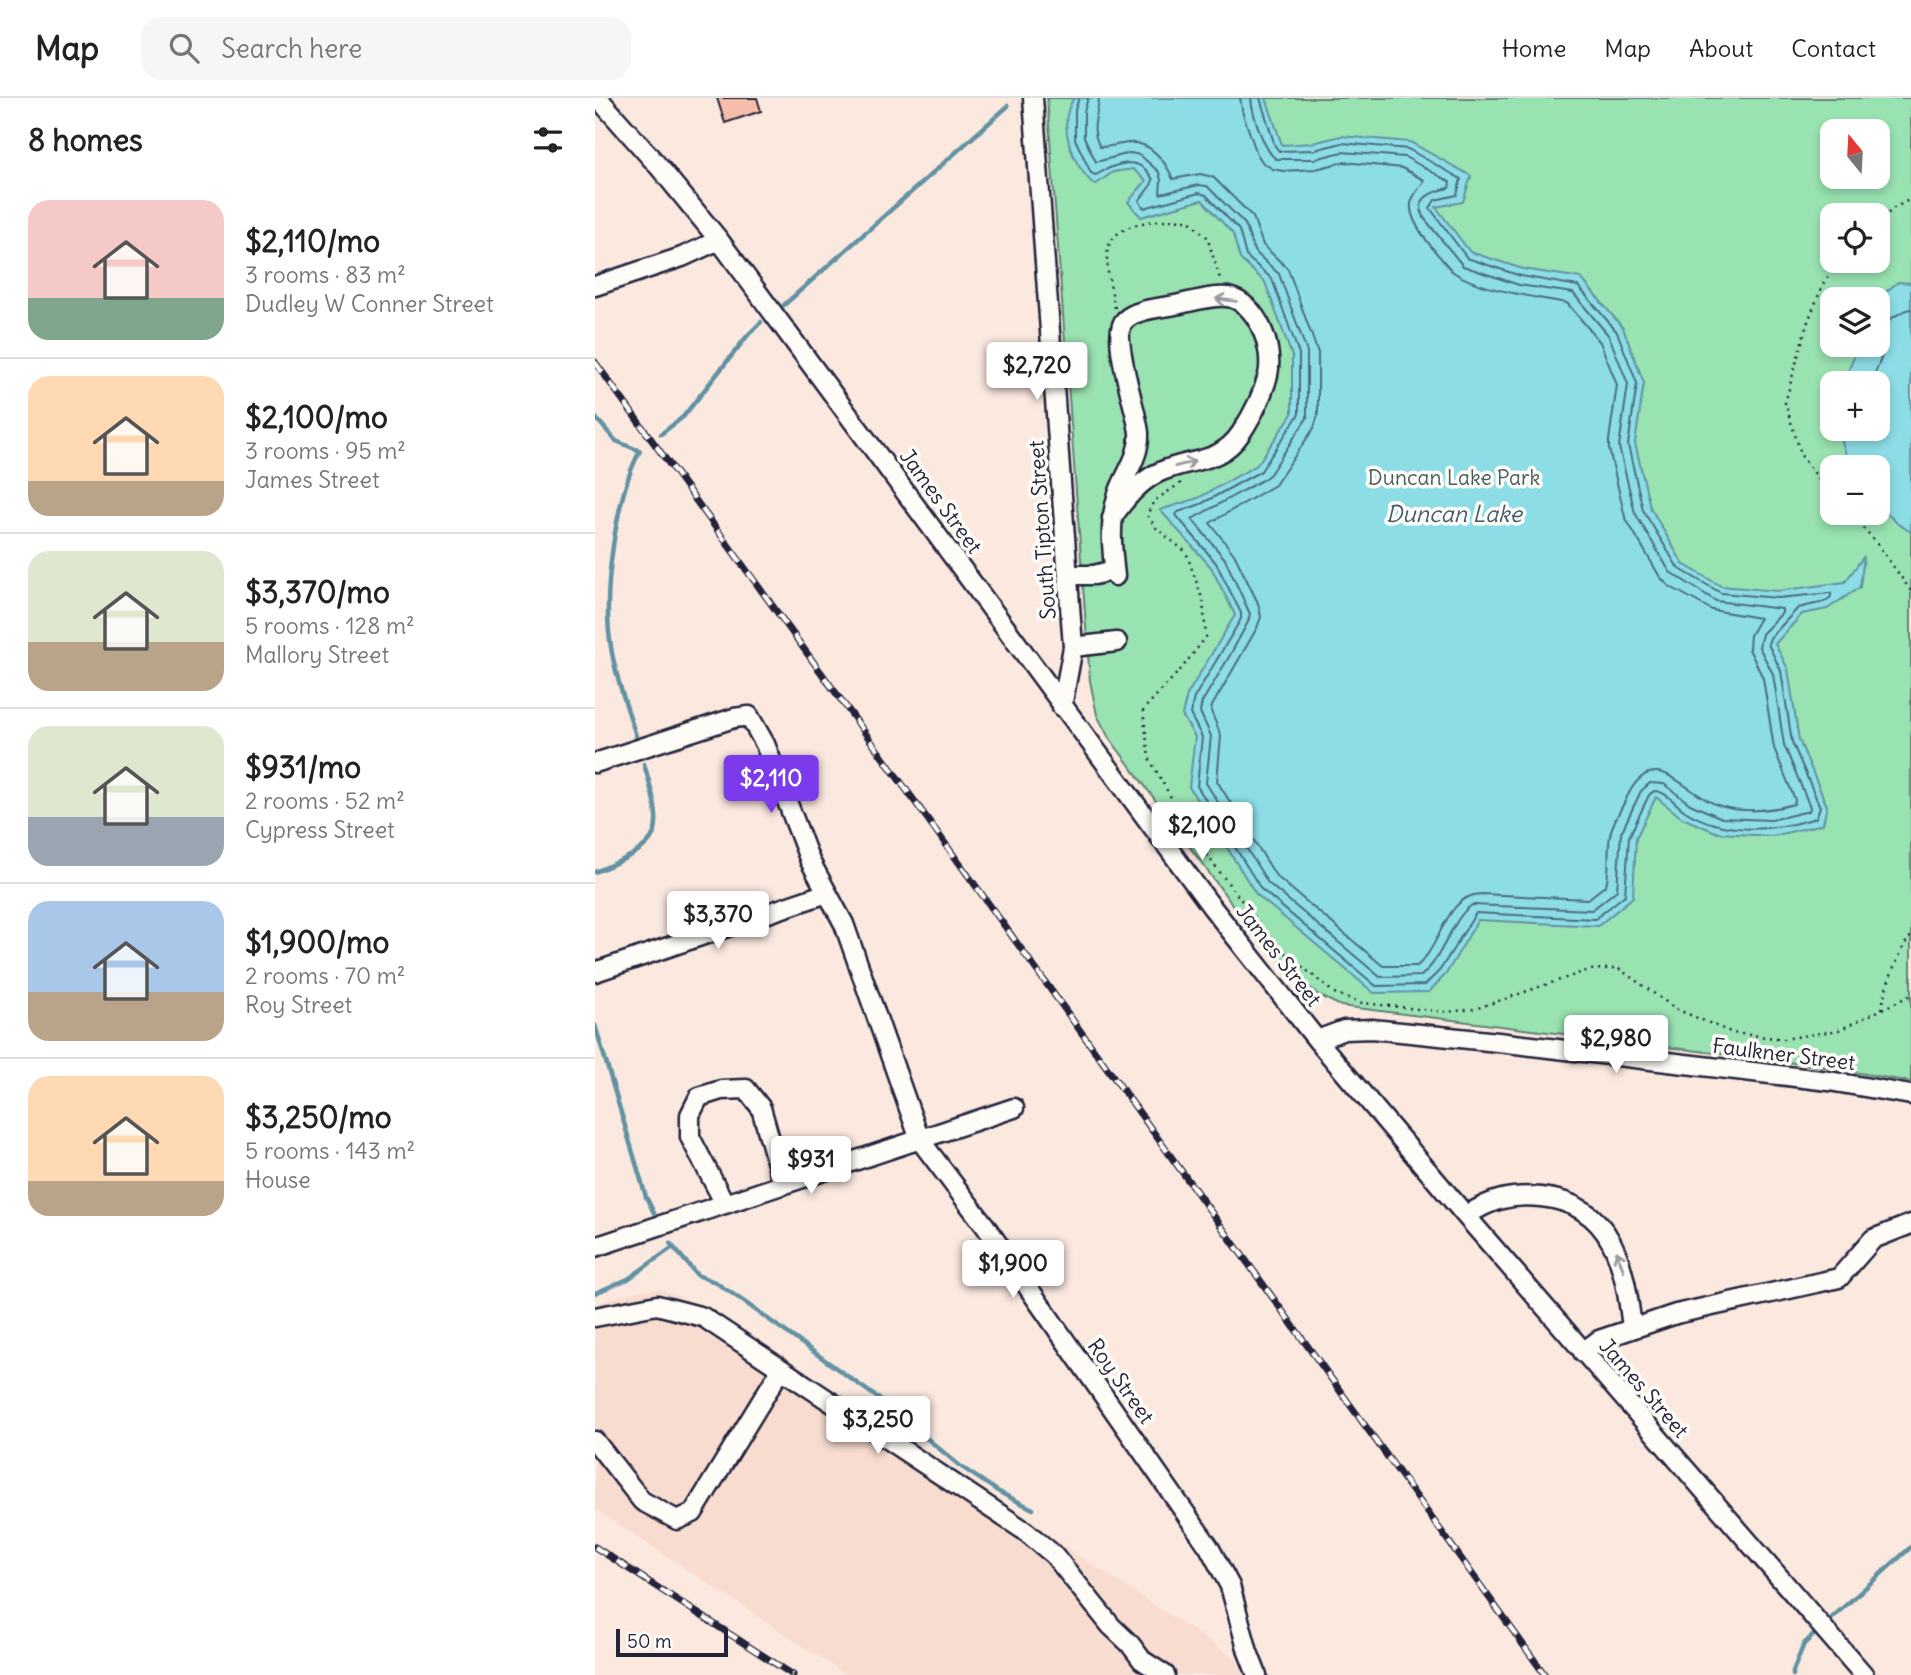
<!DOCTYPE html>
<meta charset="utf-8">
<style>
:root{--surface:#fff;--page:#f6f6f6;--text:#222;--muted:#767676;--line:#e0e0e0;--accent:#7c3aed}
body{margin:0;font-family:Delius,sans-serif;background:var(--page);color:var(--text);height:100vh;display:flex;flex-direction:column;font-size:26px;white-space:nowrap}
*{box-sizing:border-box;margin:0}
p{font-size:23px;color:var(--muted)}
.icon{flex:none;width:38px;height:38px;fill:none;stroke:currentColor;stroke-width:2;stroke-linecap:round;stroke-linejoin:round}
.map{position:relative;flex:1;overflow:hidden}
.drawer{display:flex;flex-direction:column;background:var(--surface);width:595px}
.drawer>*{flex:none}
.needle{width:46px;rotate:342deg}
.fabs{position:absolute;left:1225px;top:21px;display:grid;gap:14px}
.fabs a{display:grid;place-items:center;width:70px;height:70px;border-radius:14px;background:var(--surface);box-shadow:0 4px 10px #0003;font-size:35px}
.scale{position:absolute;left:21px;bottom:18px;width:112px;box-sizing:border-box;padding-left:7px;border:4px solid #22223b;border-top:0;font-size:19px;line-height:24px;white-space:nowrap;color:#22223b;-webkit-text-stroke:5px #fdfcf7;paint-order:stroke}
.price{position:absolute;translate:-50% -60px;padding:0 16px;border-radius:7px;background:#fff;color:#222;font-size:23px;line-height:46px;filter:drop-shadow(0 2px 4px #0008)}
.price::after{content:'';position:absolute;left:50%;top:42px;width:21px;height:16px;margin-left:-10px;background:inherit;clip-path:polygon(0 0,100% 0,50% 100%)}
.price.on{background:var(--accent);color:#fff}
ul{padding:0;list-style:none}
li{display:flex;align-items:center;gap:21px;height:175px;padding:0 28px}
li+li{border-top:2px solid var(--line)}
li span{display:grid;place-items:center;flex:none;width:196px;height:140px;border-radius:21px;color:#555}
li>.icon{margin-inline-start:auto}
span .icon{width:84px;height:84px;fill:#fffc;stroke-width:1}
li b{font-size:30px}
h2{display:flex;justify-content:space-between;align-items:center;height:84px;padding:0 28px;font-size:30px}
header{display:flex;align-items:center;gap:42px;box-sizing:border-box;height:98px;padding:0 35px;background:var(--surface);border-bottom:2px solid var(--line)}
header strong{font-size:33px}
nav{display:flex;gap:38px;margin-inline-start:auto;font-size:24px}
.search{width:490px;height:63px;background:var(--page);display:flex;align-items:center;gap:18px;box-sizing:border-box;padding:0 24px;border-radius:21px;color:var(--muted);font-size:26px}
main{display:flex;flex:1;min-height:0}
.map>svg:first-child{display:block}
.built{fill:#f9dcd0}
.green{fill:#99e2b1;stroke:#5e8276;stroke-width:2;fill-rule:evenodd}
.water{fill:#8cdde6;stroke:#6292a2;stroke-width:2}
.lines{fill:none;stroke-linecap:round;stroke-linejoin:round}
.shore{stroke:#4c6d7f;stroke-width:2}
.stream{stroke:#6292a2;stroke-width:4.5}
.building{fill:#f5bdaa;stroke:#22223b;stroke-width:2}
.minor-casing{stroke:#22223b;stroke-width:23}
.path{stroke:#22223b;stroke-width:2.5;stroke-dasharray:2 5;stroke-linecap:butt}
.minor{stroke:#fdfcf7;stroke-width:18}
.rail-casing{stroke:#22223b;stroke-width:7}
.rail{stroke:#fdfcf7;stroke-width:4.5;stroke-dasharray:13;stroke-linecap:butt}
.oneway{stroke:#9a9aa2}
.labels{text-anchor:middle;dominant-baseline:central;stroke-width:7;stroke-linejoin:round;paint-order:stroke}
.park-label{font-size:21px;fill:#465c5e;stroke:#fdfcf7}
.street-label{font-size:21px;fill:#22223b;stroke:#fdfcf7}
.water-label{font-size:23px;font-style:italic;fill:#425a6e;stroke:#fdfcf7}
</style>
<header>
<strong>Map</strong>
<div class="search"><svg class="icon" aria-label="search" viewBox="0 0 24 24"><circle cx="10" cy="10" r="6"/><path d="M15 15l6 6"/></svg>Search here</div>
<nav><a>Home</a><a>Map</a><a>About</a><a>Contact</a></nav>
</header>
<main>
<section class="drawer">
<h2>8 homes<svg class="icon" aria-label="filters" viewBox="0 0 24 24"><path d="M4 7h16M4 17h16"/><circle cx="9" cy="7" r="2"/><circle cx="15" cy="17" r="2"/></svg></h2>
<ul>
<li><span style="background:linear-gradient(#f6c9c9 70%,#7fa58c 0)"><svg class="icon" aria-label="home" viewBox="0 0 24 24"><path d="M3 11l9-7 9 7M6 9v11h12V9"/></svg></span><div><b>$2,110/mo</b><p>3 rooms · 83 m²</p><p>Dudley W Conner Street</p></div></li>
<li><span style="background:linear-gradient(#ffd9b3 75%,#b9a48a 0)"><svg class="icon" aria-label="home" viewBox="0 0 24 24"><path d="M3 11l9-7 9 7M6 9v11h12V9"/></svg></span><div><b>$2,100/mo</b><p>3 rooms · 95 m²</p><p>James Street</p></div></li>
<li><span style="background:linear-gradient(#dfe7d0 65%,#b9a48a 0)"><svg class="icon" aria-label="home" viewBox="0 0 24 24"><path d="M3 11l9-7 9 7M6 9v11h12V9"/></svg></span><div><b>$3,370/mo</b><p>5 rooms · 128 m²</p><p>Mallory Street</p></div></li>
<li><span style="background:linear-gradient(#dfe7d0 65%,#9aa5b1 0)"><svg class="icon" aria-label="home" viewBox="0 0 24 24"><path d="M3 11l9-7 9 7M6 9v11h12V9"/></svg></span><div><b>$931/mo</b><p>2 rooms · 52 m²</p><p>Cypress Street</p></div></li>
<li><span style="background:linear-gradient(#a9c7e8 65%,#b9a48a 0)"><svg class="icon" aria-label="home" viewBox="0 0 24 24"><path d="M3 11l9-7 9 7M6 9v11h12V9"/></svg></span><div><b>$1,900/mo</b><p>2 rooms · 70 m²</p><p>Roy Street</p></div></li>
<li><span style="background:linear-gradient(#ffd9b3 75%,#b9a48a 0)"><svg class="icon" aria-label="home" viewBox="0 0 24 24"><path d="M3 11l9-7 9 7M6 9v11h12V9"/></svg></span><div><b>$3,250/mo</b><p>5 rooms · 143 m²</p><p>House</p></div></li>
</ul>
</section>
<div class="map">
<svg width="1316" height="1577" viewBox="0 0 1316 1577">
<rect width="100%" height="100%" fill="#fbe9e0"/>
<filter id="ink" filterUnits="userSpaceOnUse"><feTurbulence type="fractalNoise" baseFrequency=".0143" numOctaves="2"/><feDisplacementMap in="SourceGraphic" scale="14" xChannelSelector="R" yChannelSelector="G"/><feConvolveMatrix kernelMatrix="1 2 1 2 8 2 1 2 1" color-interpolation-filters="sRGB"/></filter>
<g filter="url(#ink)">
<!-- built -->
<path class="built" d="M 63,1190 L 93,1202 L 640,1560 L 650,1577 L 251,1577 L 0,1411 L 0,1206 L 27,1197 Z"/>
<!-- green -->
<path class="green" d="M 452,0 L 1316,0 L 1316,984 L 1230,969 L 746,908 L 723,897 L 665,844 L 513,638 L 502,617 L 495,583 ZM 1237,33 L 1283,33 L 1283,79 L 1237,79 ZM 1237,117 L 1283,117 L 1283,163 L 1237,163 ZM 1237,201 L 1283,201 L 1283,247 L 1237,247 ZM 1237,285 L 1283,285 L 1283,331 L 1237,331 ZM 1237,369 L 1283,369 L 1283,415 L 1237,415 Z"/>
<!-- water -->
<path class="water" d="M 479,0 L 671,0 L 687,47 L 718,45 L 746,38 L 815,44 L 876,78 L 868,104 L 841,109 L 875,154 L 928,171 L 986,180 L 1028,230 L 1049,285 L 1040,345 L 1055,409 L 1088,466 L 1126,488 L 1183,493 L 1250,484 L 1269,458 L 1265,489 L 1232,511 L 1207,516 L 1180,546 L 1193,571 L 1204,642 L 1232,708 L 1228,726 L 1178,738 L 1123,735 L 1087,720 L 1061,699 L 1041,740 L 1038,799 L 1003,828 L 883,822 L 851,876 L 834,894 L 779,895 L 661,796 L 594,689 L 600,639 L 587,617 L 592,597 L 640,517 L 616,469 L 565,412 L 603,400 L 662,367 L 697,316 L 697,258 L 670,184 L 645,161 L 638,136 L 607,102 L 546,119 L 533,104 L 551,83 L 538,71 L 518,74 L 500,87 C 478,69 461,26 479,0 Z
M 1303,184 L 1316,185 L 1316,434 L 1303,426 L 1283,407 L 1283,369 L 1255,369 L 1243,331 L 1283,331 L 1283,285 L 1248,285 L 1264,247 L 1283,247 L 1282,201 Z"/>
<g class="lines">
<!-- shore -->
<path class="shore" d="M 484,0 L 480,12 L 480,41 L 496,75 L 501,77 C 521,65 545,56 558,82 L 556,87 L 544,103 L 549,110 L 604,95 L 611,97 L 644,132 L 651,158 L 677,181 L 704,256 L 704,316 L 666,373 L 606,406 L 583,414 L 581,417 L 621,465 L 646,515 L 646,521 L 599,600 L 595,616 L 607,639 L 602,688 L 666,791 L 781,888 L 830,887 L 845,872 L 881,815 L 1000,821 L 1030,797 L 1034,739 L 1054,697 L 1059,693 C 1071,693 1080,706 1090,713 C 1129,738 1179,733 1221,720 L 1225,709 L 1197,644 L 1186,573 L 1173,546 L 1175,540 L 1203,510 L 1229,504 L 1236,499 L 1236,495 L 1183,500 L 1126,495 L 1083,470 L 1048,412 L 1033,347 L 1042,285 L 1022,234 L 983,188 L 926,178 L 872,160 L 835,110 L 840,102 L 862,97 L 866,81 L 813,51 L 747,45 L 719,52 L 684,53 L 680,48 L 665,0
M 493,0 L 489,14 L 489,39 L 501,64 L 535,55 L 545,57 L 564,74 L 566,82 L 565,96 L 604,87 L 612,88 L 650,126 L 659,153 L 684,176 L 712,254 L 712,320 L 675,376 L 669,381 L 597,421 L 630,461 L 655,516 L 653,524 L 634,559 L 607,604 L 605,614 L 616,638 L 611,685 L 673,785 L 785,879 L 826,878 C 848,861 856,821 877,807 L 997,812 L 1022,792 L 1026,735 L 1046,693 L 1055,685 L 1069,686 L 1095,706 L 1127,720 L 1176,722 L 1214,713 L 1215,709 L 1189,647 L 1178,576 L 1164,549 L 1167,536 L 1187,515 L 1187,511 L 1121,503 L 1075,474 L 1040,415 L 1024,349 L 1033,286 L 1014,238 L 978,195 L 924,187 L 868,168 L 829,120 C 819,99 837,94 854,90 L 855,84 L 810,59 L 747,54 L 720,61 L 681,61 C 669,53 657,15 656,0
M 504,0 C 503,20 494,29 505,49 C 514,49 524,46 533,45 C 555,42 571,64 578,81 L 605,76 L 618,79 L 658,119 L 668,147 L 693,171 L 723,255 L 723,317 L 719,330 L 680,387 L 615,425 L 639,456 L 663,505 L 666,519 L 662,530 L 617,608 L 616,613 L 626,638 L 622,683 L 681,778 L 788,868 L 822,868 C 846,849 850,797 886,796 L 993,801 L 1011,787 C 1016,770 1011,751 1016,733 C 1019,722 1027,710 1032,699 C 1060,641 1092,701 1129,709 C 1151,715 1178,712 1199,706 L 1200,702 L 1179,650 L 1168,580 L 1154,551 L 1155,537 L 1165,520 L 1117,512 L 1074,488 L 1065,479 L 1030,419 L 1014,351 L 1014,342 L 1022,287 L 1005,244 L 972,205 C 941,199 882,192 857,173 C 844,158 813,125 816,106 C 817,96 826,90 829,82 L 807,70 L 749,64 L 721,71 L 688,73 L 678,71 L 668,65 L 662,56 L 648,16 L 645,0
M 1276,285 L 1289,253 L 1284,229 C 1293,224 1307,211 1316,211"/>
<!-- stream -->
<path class="stream" d="M 189,207 L 413,8
M 0,319 L 21,343 L 45,353 C 21,396 8,493 15,542 C 19,575 32,609 42,641
M 66,336 L 88,319 L 153,237 L 166,224
M 0,774 C 70,745 70,737 49,666
M 0,927 L 51,1099 L 59,1115
M 75,1145 L 102,1177 L 120,1184 L 148,1203 L 287,1303 L 365,1368 L 404,1394 L 438,1411
M 0,1195 L 33,1181 L 78,1149
M 1231,1525 L 1316,1449
M 1198,1577 L 1198,1573 L 1209,1546 L 1225,1531"/>
</g>
<!-- building -->
<path class="building" d="M 122,0 L 162,0 L 166,13 L 130,25 Z"/>
<g class="lines">
<!-- minor casing -->
<g class="minor-casing">
<path id="minor" d="M 3,0 L 65,70 L 124,142 L 616,808 L 722,942 L 871,1118 L 1269,1577
M 438,0 L 478,549 L 467,609
M 0,188 L 87,159 L 124,142
M 517,420 C 529,402 547,381 567,373 C 598,360 625,366 646,335 C 657,318 668,297 673,277 C 679,250 663,205 633,199 C 617,197 596,204 580,207 C 566,210 541,211 530,222 C 514,237 542,311 544,335 C 545,360 529,376 522,399 C 514,425 517,452 520,478
M 473,477 L 499,477 L 519,472
M 478,549 L 522,544
M 0,665 L 139,620 L 154,618 L 170,646 L 215,763 L 249,826 L 325,1042 L 391,1129 L 614,1449 L 635,1488 L 653,1554 L 662,1577
M 0,874 L 232,795
M 722,942 L 749,932 L 777,931 L 903,944 L 1234,983 L 1316,997
M 130,1106 L 95,1039 L 95,1017 L 104,999 L 126,992 L 151,991 L 166,1010 L 188,1087
M 871,1118 C 896,1101 917,1096 946,1099 C 1019,1106 1030,1169 1037,1230
M 0,1149 L 419,1010
M 0,1219 L 62,1207 L 108,1219 L 430,1433 L 459,1457 L 516,1528 L 535,1546 L 547,1562 L 570,1577
M 988,1254 L 1004,1242 L 1081,1216 L 1244,1180 L 1278,1141 L 1316,1126
M 0,1343 L 47,1403 L 82,1422 L 98,1415 L 186,1271"/>
</g>
<!-- path -->
<path class="path" d="M 1283,125 L 1299,110 L 1316,101
M 520,210 C 517,194 512,177 512,160 C 511,122 566,121 593,122 L 612,139 L 626,184
M 586,385 L 559,403 L 552,417 L 562,431 L 591,454 L 608,503 L 611,539 L 587,570 L 548,612 L 554,660 L 583,712 L 617,764 L 680,846 L 739,895 L 767,905 L 852,914 L 880,911 L 994,872 L 1023,870 L 1081,911 L 1138,935 L 1189,941 L 1244,932 L 1316,897
M 1237,398 L 1207,359 L 1190,305 L 1212,226 L 1229,184 L 1246,163
M 1253,415 L 1277,439 L 1316,493
M 1287,911 C 1290,885 1302,863 1313,840 L 1316,839"/>
<!-- minor -->
<use href="#minor" class="minor"/>
<!-- rail casing -->
<g class="rail-casing">
<path id="rail" d="M 0,264 L 300,676 L 950,1577
M 0,1449 L 198,1577"/>
</g>
<!-- rail -->
<use href="#rail" class="rail"/>
</g>
<!-- one-way arrows -->
<defs><path id="oneway-shaft" d="M-6 0H5M1.5-3L5.5 0L1.5 3" fill="none" stroke-width="1.6" stroke-linecap="round" stroke-linejoin="round" transform="scale(1.75)"/></defs>
<g class="oneway">
<use href="#oneway-shaft" transform="translate(631 202) rotate(-173)"/>
<use href="#oneway-shaft" transform="translate(590 366) rotate(-15)"/>
<use href="#oneway-shaft" transform="translate(1025 1163) rotate(-110)"/>
</g>
</g>
<g class="labels">
<!-- park labels -->
<g class="park-label">
<text x="859" y="379">Duncan Lake Park</text>
</g>
<!-- street labels -->
<g class="street-label">
<text transform="translate(346 403) rotate(54)">James Street</text>
<text transform="translate(447 432) rotate(-94)">South Tipton Street</text>
<text transform="translate(684 857) rotate(52)">James Street</text>
<text transform="translate(1189 956) rotate(7)">Faulkner Street</text>
<text transform="translate(526 1283) rotate(55)">Roy Street</text>
<text transform="translate(1049 1290) rotate(49)">James Street</text>
</g>
<!-- water labels -->
<g class="water-label">
<text x="859" y="415">Duncan Lake</text>
</g>
</g>
</svg>
<div class="fabs">
<a><svg class="needle" viewBox="-14 -14 28 28"><path d="M0-13l5 13h-10z" fill="#e53935"/><path d="M0 13l5-13h-10z" fill="#767676"/></svg></a>
<a><svg class="icon" aria-label="locate" viewBox="0 0 24 24"><circle cx="12" cy="12" r="6"/><path d="M12 2v4M12 18v4M2 12h4M18 12h4"/></svg></a>
<a><svg class="icon" aria-label="layers" viewBox="0 0 24 24"><path d="M12 4l9 5-9 5-9-5zM3 14l9 5 9-5"/></svg></a>
<a>+</a>
<a>−</a>
</div>
<div class="scale">50 m</div>
<b class="price" style="left:442px;top:304px">$2,720</b>
<b class="price on" style="left:176px;top:717px">$2,110</b>
<b class="price" style="left:607px;top:764px">$2,100</b>
<b class="price" style="left:123px;top:853px">$3,370</b>
<b class="price" style="left:1021px;top:977px">$2,980</b>
<b class="price" style="left:216px;top:1098px">$931</b>
<b class="price" style="left:418px;top:1202px">$1,900</b>
<b class="price" style="left:283px;top:1358px">$3,250</b>
</div>
</main>
